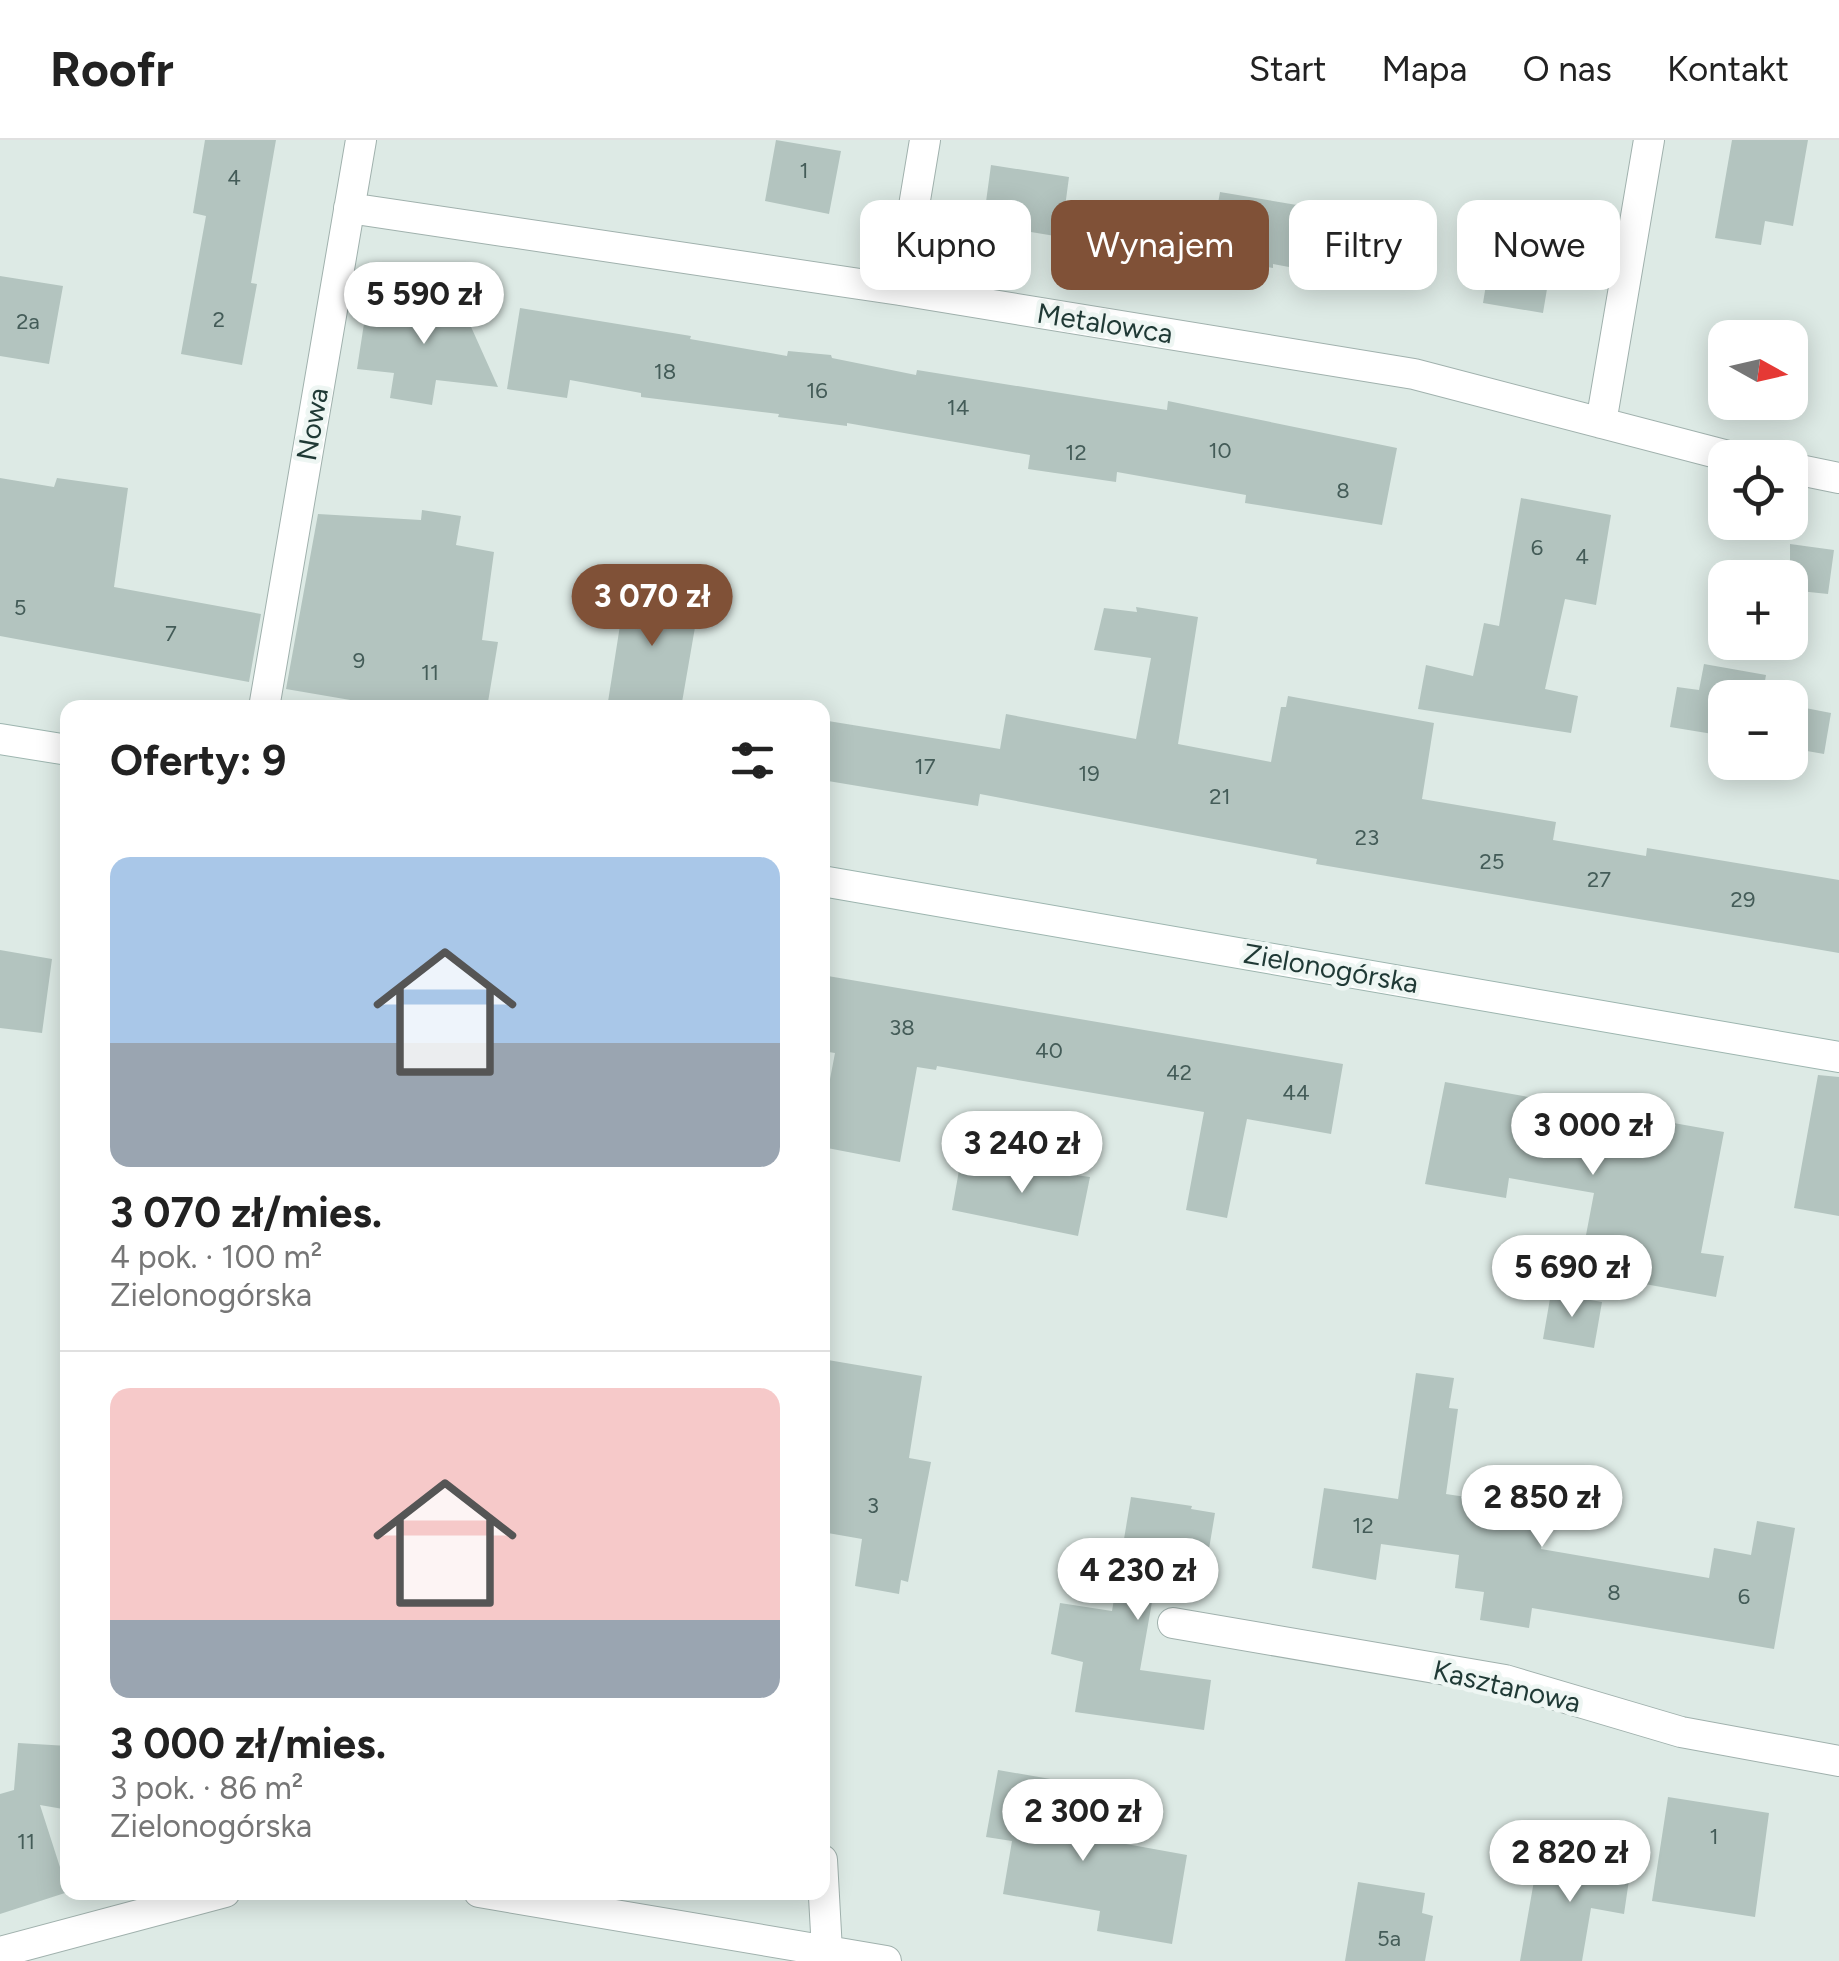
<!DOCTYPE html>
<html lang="pl">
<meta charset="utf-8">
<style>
:root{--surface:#fff;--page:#f2f2f2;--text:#222;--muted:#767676;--line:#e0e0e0;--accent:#805137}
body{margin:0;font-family:Figtree,sans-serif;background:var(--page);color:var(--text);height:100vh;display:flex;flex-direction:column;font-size:38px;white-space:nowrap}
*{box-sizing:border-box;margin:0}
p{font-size:32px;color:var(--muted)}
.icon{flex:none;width:55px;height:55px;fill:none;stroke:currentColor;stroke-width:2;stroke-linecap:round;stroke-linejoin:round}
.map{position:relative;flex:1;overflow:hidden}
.panel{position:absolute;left:60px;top:560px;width:770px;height:1200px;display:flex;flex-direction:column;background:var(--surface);border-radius:20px;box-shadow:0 5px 25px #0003}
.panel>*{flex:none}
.banner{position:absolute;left:860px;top:60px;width:828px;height:90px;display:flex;gap:20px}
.needle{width:65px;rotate:98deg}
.controls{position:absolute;left:1708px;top:180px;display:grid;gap:20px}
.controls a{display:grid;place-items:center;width:100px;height:100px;border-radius:20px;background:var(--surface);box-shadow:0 5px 25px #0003;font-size:50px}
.price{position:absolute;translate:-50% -85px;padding:0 22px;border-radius:35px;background:#fff;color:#222;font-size:32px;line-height:65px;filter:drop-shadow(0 2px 5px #0008)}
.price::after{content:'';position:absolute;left:50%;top:60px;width:30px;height:22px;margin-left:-15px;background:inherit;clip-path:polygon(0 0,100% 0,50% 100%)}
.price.current{background:var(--accent);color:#fff}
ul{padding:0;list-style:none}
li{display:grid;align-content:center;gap:20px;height:530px;padding:0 50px}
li+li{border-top:2px solid var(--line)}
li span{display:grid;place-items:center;height:310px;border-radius:20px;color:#555}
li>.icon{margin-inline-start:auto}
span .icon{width:180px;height:180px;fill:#fffc;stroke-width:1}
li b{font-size:42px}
h2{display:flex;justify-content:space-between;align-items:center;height:120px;padding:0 50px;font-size:42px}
.tag{padding:0 35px;border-radius:20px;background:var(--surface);box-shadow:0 5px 25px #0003;font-size:35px;line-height:90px}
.tag.current{background:var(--accent);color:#fff}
header{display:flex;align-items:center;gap:60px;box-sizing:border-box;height:140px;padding:0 50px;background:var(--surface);border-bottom:2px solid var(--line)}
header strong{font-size:48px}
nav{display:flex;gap:55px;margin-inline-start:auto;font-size:35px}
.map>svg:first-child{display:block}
.building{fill:#b3c4bf}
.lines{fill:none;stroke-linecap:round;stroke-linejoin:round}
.street-casing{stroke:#a0b1ad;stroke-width:32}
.secondary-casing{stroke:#9db5af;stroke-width:32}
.street{stroke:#fff;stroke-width:30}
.secondary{stroke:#fff;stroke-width:30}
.labels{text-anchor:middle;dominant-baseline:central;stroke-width:9;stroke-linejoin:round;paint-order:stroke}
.number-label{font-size:22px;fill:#445c58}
.street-label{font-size:28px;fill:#1f3935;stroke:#eef6f3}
</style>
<header>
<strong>Roofr</strong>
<nav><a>Start</a><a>Mapa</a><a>O nas</a><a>Kontakt</a></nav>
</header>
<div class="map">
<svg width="1839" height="1821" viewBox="0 0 1839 1821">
<rect width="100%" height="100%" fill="#ddeae5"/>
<!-- building -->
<path class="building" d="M 205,0 L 276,0 L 251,143 L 257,144 L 242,225 L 181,214 L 206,76 L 193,73 Z
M 776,0 L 841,11 L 829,74 L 765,61 Z
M 1732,0 L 1808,0 L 1793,86 L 1765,81 L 1761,105 L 1715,98 Z
M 991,25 L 1069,37 L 1061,97 L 983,84 Z
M 1220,52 L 1416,85 L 1406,149 L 1273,124 L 1273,128 L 1232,122 L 1233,119 L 1209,115 Z
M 1497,78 L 1557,89 L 1543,173 L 1483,163 Z
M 0,136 L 63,146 L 49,224 L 0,216 Z
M 398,150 L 459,160 L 498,247 L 436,240 L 432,265 L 390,258 L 394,233 L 357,229 L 365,177 L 392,180 Z
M 520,168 L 691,196 L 690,199 L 787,216 L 788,211 L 831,215 L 832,218 L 916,235 L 917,230 L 1167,270 L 1168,261 L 1397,308 L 1382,385 L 1245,363 L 1246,355 L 1117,332 L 1116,342 L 1028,329 L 1030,315 L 847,283 L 847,286 L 778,277 L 779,274 L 641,257 L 641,253 L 570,240 L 567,258 L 507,249 Z
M 0,338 L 54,347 L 57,338 L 128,348 L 114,447 L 261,474 L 249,542 L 0,496 Z
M 1521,358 L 1611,375 L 1596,465 L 1565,459 L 1545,549 L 1578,556 L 1571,593 L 1418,569 L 1426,525 L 1473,536 L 1484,483 L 1499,486 Z
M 422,370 L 461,376 L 456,405 L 494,412 L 482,500 L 498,502 L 487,568 L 397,568 L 286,549 L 318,374 L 421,380 Z
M 1790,404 L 1834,410 L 1828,454 L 1790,450 Z
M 627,441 L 678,449 L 676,467 L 698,470 L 681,568 L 607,568 Z
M 1136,467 L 1198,477 L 1178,604 L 1271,622 L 1281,567 L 1286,567 L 1288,556 L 1434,583 L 1422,659 L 1556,682 L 1553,700 L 1646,716 L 1647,708 L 1839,740 L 1839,813 L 1316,724 L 1317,719 L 980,654 L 978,666 L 822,640 L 822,580 L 1000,609 L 1006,574 L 1136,599 L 1151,518 L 1094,510 L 1104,468 L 1137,472 Z
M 1704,524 L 1766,535 L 1762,558 L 1725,558 L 1725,596 L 1670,587 L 1677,547 L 1699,550 Z
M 1790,565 L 1831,573 L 1824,614 L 1790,608 Z
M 0,810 L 52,819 L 42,893 L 0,888 Z
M 822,835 L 1343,924 L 1331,994 L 1247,979 L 1227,1078 L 1186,1070 L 1204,972 L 1105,955 L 937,926 L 936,930 L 917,927 L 900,1022 L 822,1007 L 822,981 L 835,913 L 822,911 Z
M 1818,935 L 1839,937 L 1839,1076 L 1794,1068 Z
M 1445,942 L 1724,992 L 1701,1113 L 1724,1116 L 1716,1157 L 1579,1132 L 1594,1053 L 1509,1038 L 1506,1058 L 1425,1044 Z
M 961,1019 L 1090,1037 L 1078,1096 L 952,1070 Z
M 1551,1153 L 1602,1162 L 1594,1208 L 1543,1199 Z
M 822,1219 L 922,1236 L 909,1318 L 931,1322 L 908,1442 L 901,1440 L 899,1454 L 855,1446 L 862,1399 L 822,1392 Z
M 1416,1233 L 1454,1238 L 1449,1268 L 1458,1269 L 1446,1354 L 1547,1369 L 1541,1409 L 1709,1438 L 1714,1408 L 1751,1415 L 1757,1381 L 1795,1388 L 1774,1509 L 1532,1468 L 1529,1488 L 1480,1480 L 1484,1452 L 1455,1448 L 1459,1415 L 1381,1404 L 1376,1440 L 1312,1428 L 1324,1348 L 1398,1359 Z
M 1131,1357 L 1192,1366 L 1191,1369 L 1215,1373 L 1208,1415 L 1186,1411 L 1180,1449 L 1155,1445 L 1140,1530 L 1211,1540 L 1204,1590 L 1075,1572 L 1083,1522 L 1051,1514 L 1060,1463 L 1112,1471 Z
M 18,1603 L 68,1606 L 63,1669 L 40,1665 L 68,1752 L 0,1774 L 0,1654 L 14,1650 Z
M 998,1630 L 1062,1641 L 1054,1691 L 1187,1715 L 1172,1804 L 1097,1791 L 1100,1771 L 1003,1754 L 1012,1701 L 986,1697 Z
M 1668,1657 L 1769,1673 L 1755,1777 L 1652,1761 Z
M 1539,1712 L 1631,1726 L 1624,1774 L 1591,1768 L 1582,1821 L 1520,1821 Z
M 1358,1742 L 1425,1753 L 1422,1773 L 1433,1776 L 1425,1821 L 1345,1821 Z"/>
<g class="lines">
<!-- street casing -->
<g class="street-casing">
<path id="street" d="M 349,68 L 900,150 L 1414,234 L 1736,318
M 900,150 L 925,0
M 1601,283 L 1649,0
M 1790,328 L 1839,338
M 264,568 L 361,0
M 1173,1483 L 1505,1540 L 1681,1592 L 1839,1621
M 822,1720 L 827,1811
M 479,1752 L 886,1821
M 0,1812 L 225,1752"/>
</g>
<!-- secondary casing -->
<g class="secondary-casing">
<path id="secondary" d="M 0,599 L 68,610
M 822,741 L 1839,917"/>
</g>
<!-- street -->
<use href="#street" class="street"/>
<!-- secondary -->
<use href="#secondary" class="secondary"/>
</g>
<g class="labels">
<!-- number labels -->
<g class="number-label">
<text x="804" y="30">1</text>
<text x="234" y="37">4</text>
<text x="219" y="179">2</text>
<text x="28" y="181">2a</text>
<text x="665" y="231">18</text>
<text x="817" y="250">16</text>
<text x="958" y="267">14</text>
<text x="1220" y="310">10</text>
<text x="1076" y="312">12</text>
<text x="1343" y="350">8</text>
<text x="1537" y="407">6</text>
<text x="1582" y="416">4</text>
<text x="20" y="467">5</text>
<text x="171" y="493">7</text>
<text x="359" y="520">9</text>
<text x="430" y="532">11</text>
<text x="925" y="626">17</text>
<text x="1089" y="633">19</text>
<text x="1220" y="656">21</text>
<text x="1367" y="697">23</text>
<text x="1492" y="721">25</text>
<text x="1599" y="739">27</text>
<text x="1743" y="759">29</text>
<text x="902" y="887">38</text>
<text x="1049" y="910">40</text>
<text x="1179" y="932">42</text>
<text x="1296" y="952">44</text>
<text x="873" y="1365">3</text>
<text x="1363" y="1385">12</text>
<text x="1614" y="1452">8</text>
<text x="1744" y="1456">6</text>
<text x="1714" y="1696">1</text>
<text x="26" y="1701">11</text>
<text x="1389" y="1798">5a</text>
</g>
<!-- street labels -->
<g class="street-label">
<text transform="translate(1105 183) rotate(9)">Metalowca</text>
<text transform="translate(312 284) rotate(-80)">Nowa</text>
<text transform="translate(1331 828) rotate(10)">Zielonogórska</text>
<text transform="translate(1507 1546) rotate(13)">Kasztanowa</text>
</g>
</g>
</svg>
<div class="controls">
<a><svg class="needle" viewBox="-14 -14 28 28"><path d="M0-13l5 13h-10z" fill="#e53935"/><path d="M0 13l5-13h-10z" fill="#767676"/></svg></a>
<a><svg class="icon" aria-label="locate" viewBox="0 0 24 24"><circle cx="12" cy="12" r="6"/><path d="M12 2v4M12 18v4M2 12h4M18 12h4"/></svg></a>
<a>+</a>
<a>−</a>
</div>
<b class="price" style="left:424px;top:207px">5 590 zł</b>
<b class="price current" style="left:652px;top:509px">3 070 zł</b>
<b class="price" style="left:1593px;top:1038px">3 000 zł</b>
<b class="price" style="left:1022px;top:1056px">3 240 zł</b>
<b class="price" style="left:1572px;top:1180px">5 690 zł</b>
<b class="price" style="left:1542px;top:1410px">2 850 zł</b>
<b class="price" style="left:1138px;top:1483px">4 230 zł</b>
<b class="price" style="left:1083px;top:1724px">2 300 zł</b>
<b class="price" style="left:1570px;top:1765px">2 820 zł</b>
<div class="banner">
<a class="tag">Kupno</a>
<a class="tag current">Wynajem</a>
<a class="tag">Filtry</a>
<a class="tag">Nowe</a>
</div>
<section class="panel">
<h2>Oferty: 9<svg class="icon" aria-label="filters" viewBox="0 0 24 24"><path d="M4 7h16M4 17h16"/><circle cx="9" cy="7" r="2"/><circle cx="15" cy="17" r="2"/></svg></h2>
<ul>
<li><span style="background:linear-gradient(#a9c7e8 60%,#9aa5b1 0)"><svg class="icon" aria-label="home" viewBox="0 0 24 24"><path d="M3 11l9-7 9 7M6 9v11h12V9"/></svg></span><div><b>3 070 zł/mies.</b><p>4 pok. · 100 m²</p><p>Zielonogórska</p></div></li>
<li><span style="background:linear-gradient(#f6c9c9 75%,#9aa5b1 0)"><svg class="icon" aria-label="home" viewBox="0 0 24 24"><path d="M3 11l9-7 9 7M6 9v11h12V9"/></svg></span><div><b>3 000 zł/mies.</b><p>3 pok. · 86 m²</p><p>Zielonogórska</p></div></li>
</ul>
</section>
</div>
